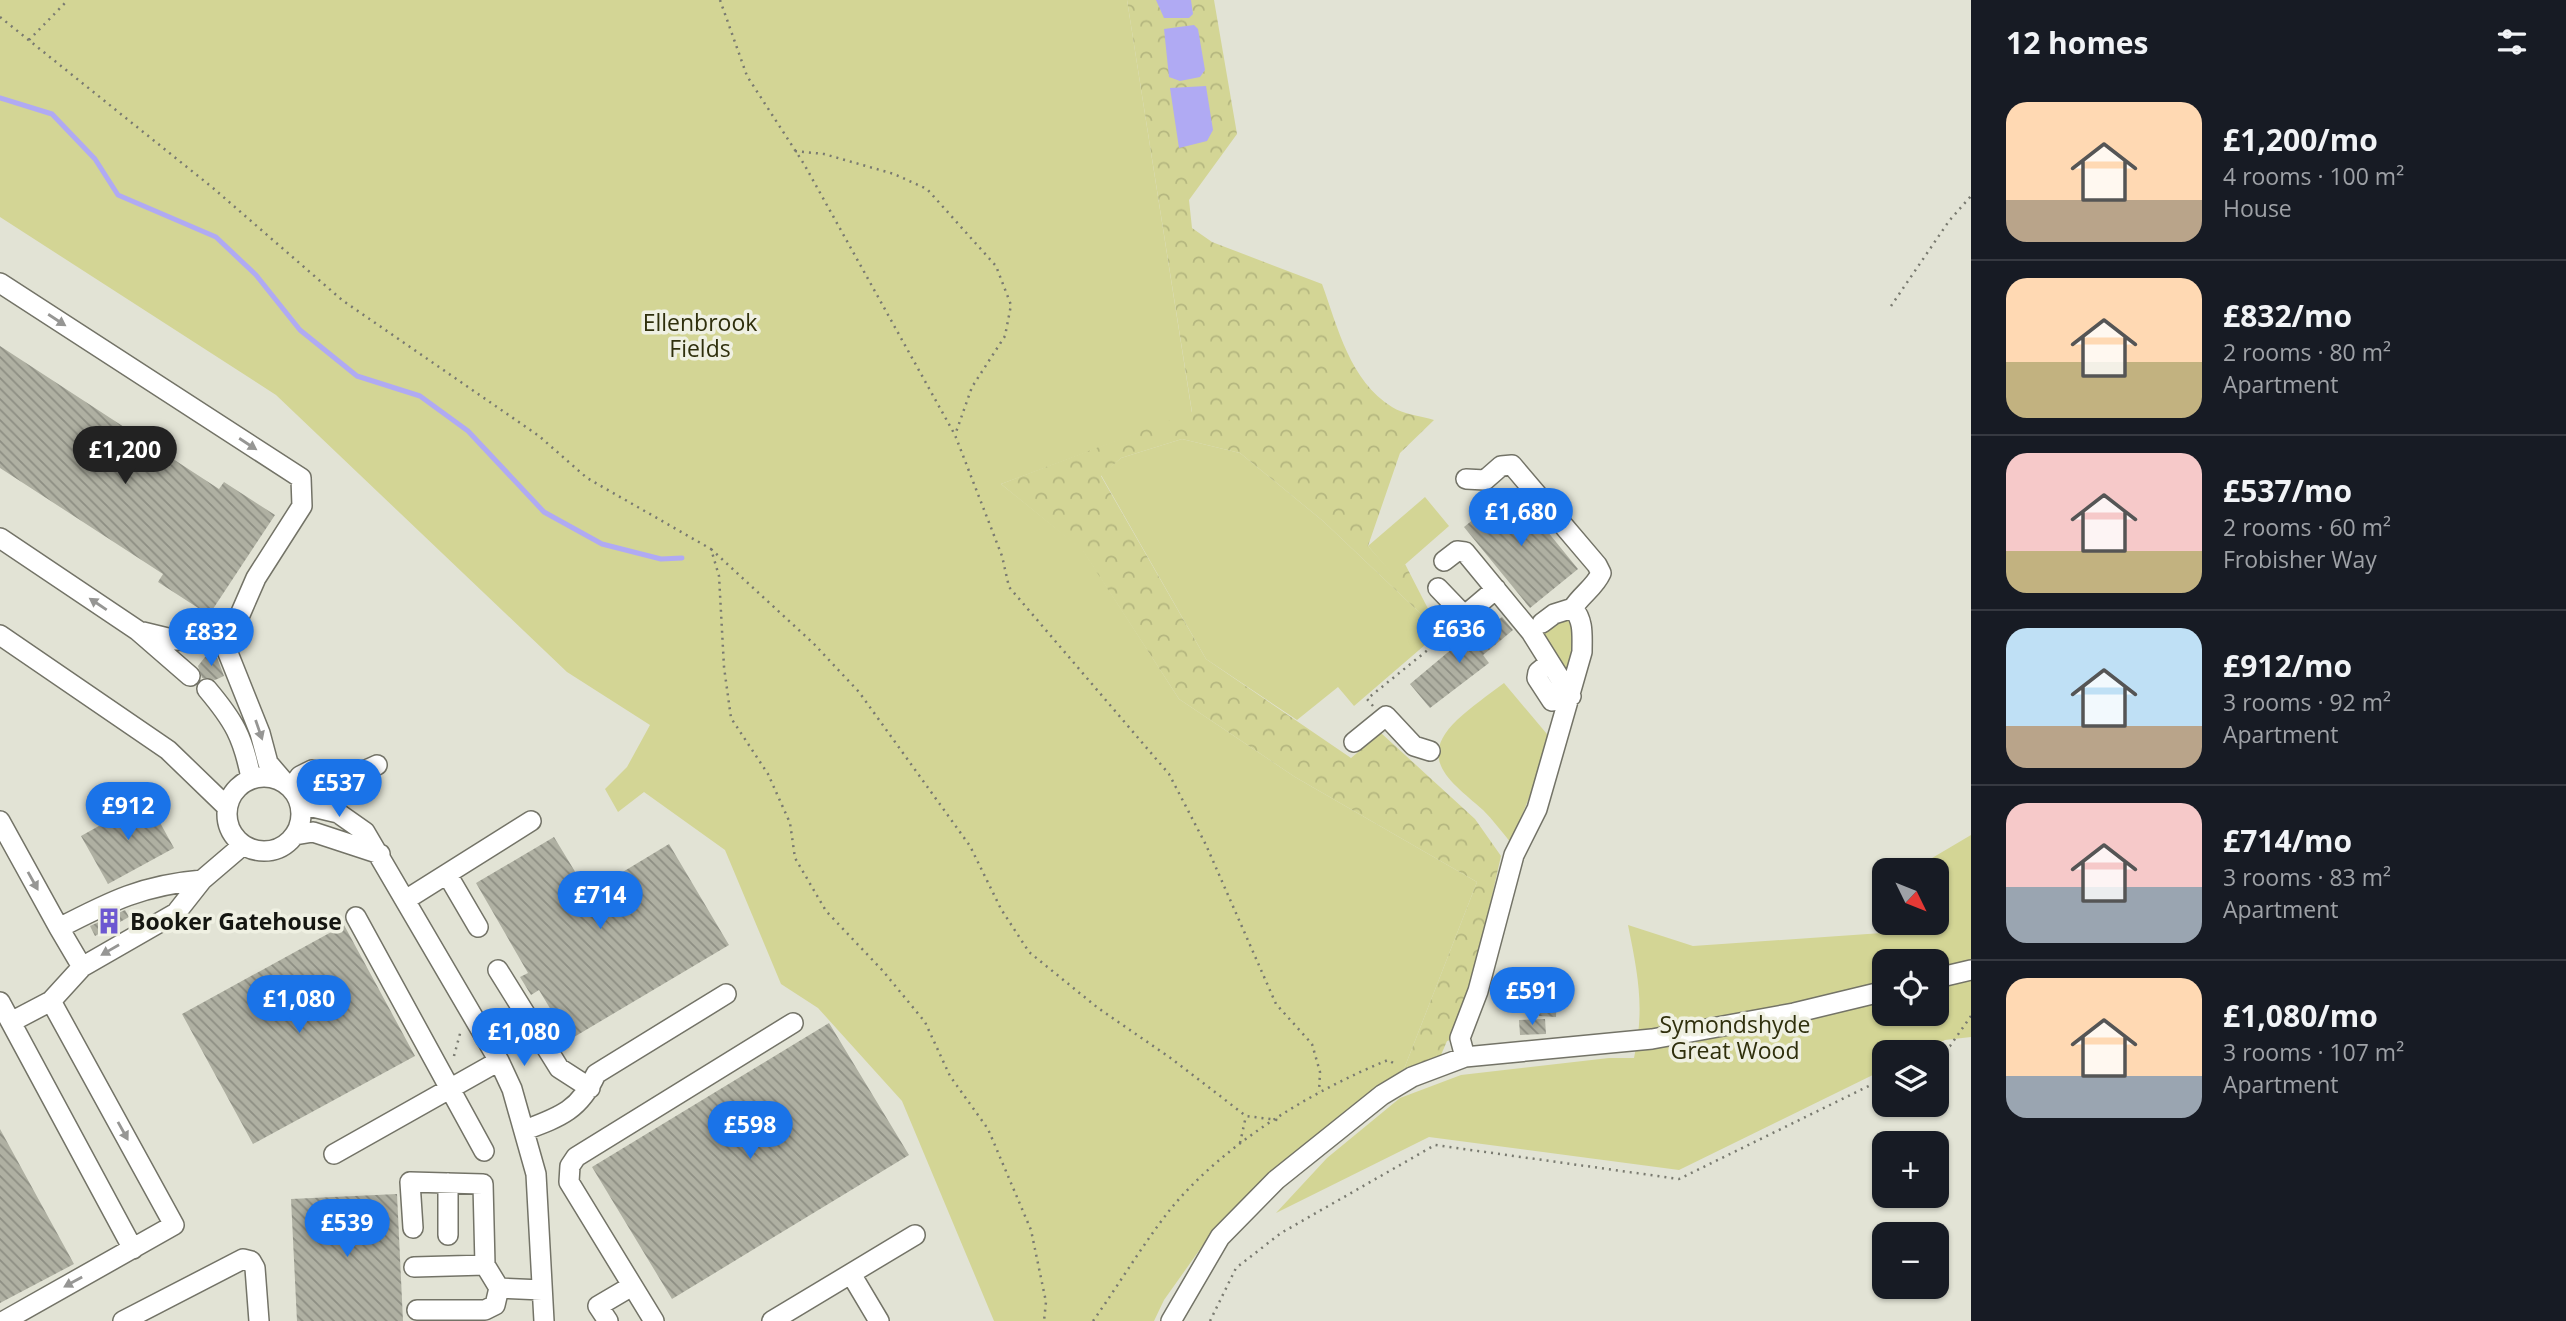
<!DOCTYPE html>
<meta charset="utf-8">
<style>
:root{--surface:#171b24;--page:#20242c;--text:#f1f3f6;--muted:#9ea1a6;--line:#363941;--accent:#1a73e8}
body{margin:0;font-family:"Open Sans",sans-serif;background:var(--page);color:var(--text);height:100vh;display:flex;flex-direction:column;font-size:26px;white-space:nowrap}
*{box-sizing:border-box;margin:0}
p{font-size:23px;color:var(--muted)}
.icon{flex:none;width:38px;height:38px;fill:none;stroke:currentColor;stroke-width:2;stroke-linecap:round;stroke-linejoin:round}
.map{position:relative;flex:1;overflow:hidden}
.sheet{display:flex;flex-direction:column;background:var(--surface);width:595px}
.sheet>*{flex:none}
.needle{width:46px;rotate:133deg}
.tools{position:absolute;left:1872px;top:858px;display:grid;gap:14px}
.tools a{display:grid;place-items:center;width:77px;height:77px;border-radius:14px;background:var(--surface);box-shadow:0 2px 5px #0004;font-size:35px}
.price{position:absolute;translate:-50% -60px;padding:0 16px;border-radius:24px;background:var(--accent);color:#fff;font-size:23px;line-height:46px;filter:drop-shadow(0 2px 4px #0008)}
.price::after{content:'';position:absolute;left:50%;top:42px;width:21px;height:16px;margin-left:-10px;background:inherit;clip-path:polygon(0 0,100% 0,50% 100%)}
.price.current{background:#222;color:#fff}
ul{padding:0;list-style:none}
li{display:flex;align-items:center;gap:21px;height:175px;padding:0 35px}
li+li{border-top:2px solid var(--line)}
li span{display:grid;place-items:center;flex:none;width:196px;height:140px;border-radius:21px;color:#555}
li>.icon{margin-inline-start:auto}
span .icon{width:84px;height:84px;fill:#fffc;stroke-width:1}
li b{font-size:30px}
h2{display:flex;justify-content:space-between;align-items:center;height:84px;padding:0 35px;font-size:30px}
main{display:flex;flex:1;min-height:0}
.map>svg:first-child{display:block}
.green{fill:#d3d595;fill-rule:evenodd}
.forest{fill:url(#forest-crowns)}
.water{fill:#b0aaf3}
.lines{fill:none;stroke-linecap:round;stroke-linejoin:round}
.stream{stroke:#b0aaf3;stroke-width:5}
.building{fill:url(#building-back-hatch)}
.minor-casing{stroke:#737367;stroke-width:22}
.path{stroke:#797a70;stroke-width:2.5;stroke-dasharray:2 5;stroke-linecap:butt}
.minor{stroke:#fff;stroke-width:19}
.oneway{fill:#969694}
.labels{text-anchor:middle;dominant-baseline:central;stroke-width:7;stroke-linejoin:round;paint-order:stroke}
.park-label{font-size:23px;fill:#2f2f0c;stroke:#eff0e2}
.poi-label{font-size:23px;font-weight:bold;fill:#151611;stroke:#eff0e2;text-anchor:start}
</style>
<main>
<div class="map">
<svg width="1971" height="1321" viewBox="0 0 1971 1321">
<defs>
<pattern id="forest-crowns" width="20" height="18" patternUnits="userSpaceOnUse" patternTransform="scale(1.75)"><rect width="20" height="18" fill="#d3d595"/><path d="M2 6a3 3 0 1 1 6 0M12 15a3 3 0 1 1 6 0" fill="none" stroke="#b4b67f"/></pattern>
<pattern id="building-back-hatch" width="6" height="6" patternUnits="userSpaceOnUse" patternTransform="scale(1.75)"><rect width="6" height="6" fill="#afb0a2"/><path d="M-1 5l2 2M0 0l6 6M5-1l2 2" fill="none" stroke="#8d8e83"/></pattern>
</defs>
<rect width="100%" height="100%" fill="#e2e3d5"/>
<!-- green -->
<path class="green" d="M 0,0 L 1127,0 L 1192,413 L 1001,484 L 1083,550 L 1179,699 L 1295,777 L 1477,882 L 1404,1069 L 1359,1100 L 1283,1163 L 1213,1231 L 1164,1300 L 1154,1321 L 994,1321 L 902,1101 L 818,1008 L 781,984 L 725,850 L 644,792 L 618,812 L 605,789 L 627,767 L 650,725 L 567,672 L 276,395 L 0,217 Z
M 1182,439 L 1240,453 L 1323,521 L 1440,632 L 1354,706 L 1338,687 L 1297,720 L 1206,659 L 1101,475 L 1121,458 Z
M 1425,497 L 1449,526 L 1393,575 L 1368,546 Z
M 1571,619 C 1578,631 1577,658 1569,670 L 1560,670 L 1539,634 L 1553,624 Z
M 1504,683 L 1552,740 L 1511,843 C 1502,832 1493,820 1483,810 C 1453,783 1415,760 1457,720 C 1471,707 1488,695 1504,683 Z
M 1971,835 L 1971,1037 L 1945,1040 L 1920,1052 L 1885,1052 L 1885,1069 L 1679,1170 L 1429,1137 L 1276,1213 L 1327,1158 L 1400,1098 L 1461,1075 L 1609,1058 L 1634,1058 C 1645,1008 1638,975 1628,925 L 1693,946 L 1925,930 L 1932,922 L 1937,922 L 1937,870 L 1926,870 L 1927,861 ZM 1885,961 L 1937,961 L 1937,1013 L 1885,1013 Z"/>
<!-- forest -->
<path class="forest" d="M 1127,0 L 1214,0 L 1237,134 L 1189,200 L 1192,228 L 1212,242 L 1322,284 C 1338,328 1350,381 1392,407 C 1403,414 1421,416 1434,420 L 1400,453 L 1368,546 L 1393,574 L 1405,564 L 1440,632 L 1323,521 L 1240,453 L 1182,439 L 1121,458 L 1101,476 L 1206,659 L 1351,758 L 1381,733 L 1475,819 L 1501,856 L 1470,993 L 1454,1039 L 1447,1041 L 1441,1055 L 1404,1069 L 1477,882 L 1295,777 L 1179,699 L 1083,551 L 1001,484 L 1192,412 Z"/>
<!-- water -->
<path class="water" d="M 1156,0 L 1191,0 L 1193,14 L 1189,18 L 1164,18 Z
M 1194,25 L 1198,29 L 1205,70 L 1200,77 L 1180,81 L 1169,77 L 1164,29 Z
M 1206,86 L 1213,130 L 1207,141 L 1179,148 L 1170,88 Z"/>
<g class="lines">
<!-- stream -->
<path class="stream" d="M 0,98 L 52,114 L 95,159 L 118,195 L 216,237 L 256,275 L 300,330 L 357,376 L 420,396 L 468,431 L 544,512 L 602,544 L 661,559 L 682,558"/>
</g>
<!-- building -->
<path class="building" d="M 0,346 L 219,489 L 224,482 L 275,515 L 209,615 L 158,582 L 163,574 L 0,468 Z
M 1512,488 L 1578,569 L 1530,608 L 1464,527 Z
M 1502,617 L 1513,630 L 1483,655 L 1489,663 L 1430,708 L 1410,684 L 1453,648 L 1458,653 Z
M 216,655 L 224,676 L 215,680 L 202,678 L 198,666 L 205,657 Z
M 147,799 L 174,848 L 108,884 L 81,836 Z
M 554,837 L 588,893 L 669,844 L 729,945 L 569,1040 L 539,990 L 531,995 L 520,977 L 528,973 L 476,883 Z
M 125,910 L 129,917 L 95,936 L 90,926 Z
M 344,925 L 415,1056 L 253,1144 L 182,1014 Z
M 1540,987 L 1557,987 L 1556,1017 L 1539,1016 Z
M 1545,1019 L 1546,1034 L 1520,1035 L 1519,1020 Z
M 829,1023 L 909,1155 L 672,1299 L 592,1167 Z
M 0,1129 L 74,1264 L 0,1303 Z
M 397,1194 L 403,1321 L 297,1321 L 291,1199 Z"/>
<g class="lines">
<!-- minor casing -->
<g class="minor-casing">
<path id="minor" d="M 0,283 L 301,478 L 302,506 L 256,578 L 239,617 L 228,653 L 260,733 L 268,763 L 286,784
M 1466,479 L 1485,480 L 1501,466 L 1512,465 L 1597,565 L 1601,573 C 1595,587 1581,595 1573,608
M 0,538 L 137,630 L 190,676
M 1444,561 L 1457,551 L 1465,552 L 1531,632 L 1571,696
M 1438,588 L 1462,613 L 1470,611 L 1496,589
M 143,632 L 176,640 L 199,641 L 239,617
M 0,635 L 168,750 L 227,807
M 1549,663 L 1538,672 L 1537,678 L 1552,701
M 207,689 C 234,721 243,737 251,778
M 1354,742 L 1386,716 L 1414,746 L 1430,751
M227 814a37 37 0 1 1 74 0a37 37 0 1 1-74 0Z
M 291,788 L 300,776 L 312,770 C 337,777 353,777 377,765
M 300,804 L 338,813 L 365,832 L 499,1061 L 512,1089 L 536,1174 L 544,1321
M 0,821 L 59,928 C 111,901 143,885 202,880
M 295,835 L 313,832 L 380,854
M 447,874 L 478,927
M 407,899 L 531,821
M 356,917 L 484,1151
M 59,928 L 82,967
M 498,970 L 559,1068 L 590,1088
M 1937,978 L 1971,970
M 0,1002 L 133,1249
M 11,1022 L 51,1001
M 1465,1057 L 1460,1038 L 1478,991 L 1514,855 L 1537,809 L 1582,652 C 1582,635 1584,621 1573,608 L 1554,614 L 1542,623
M 525,1130 C 560,1117 580,1110 596,1074 L 726,994
M 334,1154 L 499,1061
M 413,1228 L 410,1182 L 483,1184 L 485,1265 L 499,1288 L 495,1305 L 485,1310 L 417,1310
M 448,1235 L 448,1183
M 414,1267 L 485,1265
M 851,1274 L 879,1321
M 499,1288 L 542,1290
M 4,1321 L 174,1225 L 51,1001 L 82,967 L 176,913 L 202,880 L 243,845
M 123,1321 L 243,1259 L 251,1261 L 255,1268 L 259,1321
M 608,1321 L 598,1306 L 632,1286
M 654,1321 L 569,1182 L 570,1166 L 576,1157 L 793,1023
M 772,1321 L 915,1235
M 1171,1321 L 1220,1237 L 1276,1180 L 1382,1095 L 1412,1077 L 1465,1057 L 1652,1039 L 1794,1013 L 1885,991"/>
</g>
<!-- path -->
<path class="path" d="M 720,0 L 747,76 L 804,164 L 955,435 L 1002,556 L 1009,587 L 1169,774 L 1206,845 L 1276,1004 L 1312,1044 L 1320,1072 L 1319,1092
M 0,17 L 213,188 L 342,300 L 539,436 L 587,478 L 711,549 L 719,576 L 724,667 L 731,718 L 768,774 L 790,823 L 795,858 L 826,911 L 883,971 L 925,1022 L 950,1076 L 988,1129 L 1031,1230 L 1046,1302 L 1044,1321
M 29,40 L 68,0
M 795,151 L 824,154 L 894,174 L 927,189 L 996,266 L 1011,305 L 1005,336 L 972,387 L 955,435
M 1891,306 L 1949,221 L 1971,196
M 711,549 L 814,644 L 859,692 L 970,846 L 1001,909 L 1029,952 L 1098,1008 L 1172,1059 L 1246,1116 L 1278,1120
M 1373,706 L 1367,699 L 1455,628
M 1937,1052 L 1950,1046 L 1971,1016
M 454,1056 L 461,1030
M 1240,1143 L 1246,1116
M 1093,1321 C 1120,1283 1144,1242 1173,1206 C 1227,1142 1312,1091 1388,1060 L 1397,1065
M 1210,1321 L 1236,1268 L 1281,1233 L 1435,1145 L 1679,1179 L 1885,1078"/>
<!-- minor -->
<use href="#minor" class="minor"/>
</g>
<!-- one-way arrows -->
<defs><path id="oneway-solid" d="M-6-.8H1V-3.2L6.5 0L1 3.2V.8H-6Z" transform="scale(1.75)"/></defs>
<g class="oneway">
<use href="#oneway-solid" transform="translate(57 320) rotate(33)"/>
<use href="#oneway-solid" transform="translate(248 444) rotate(33)"/>
<use href="#oneway-solid" transform="translate(98 604) rotate(-146)"/>
<use href="#oneway-solid" transform="translate(259 730) rotate(71)"/>
<use href="#oneway-solid" transform="translate(33 881) rotate(61)"/>
<use href="#oneway-solid" transform="translate(110 950) rotate(150)"/>
<use href="#oneway-solid" transform="translate(123 1131) rotate(61)"/>
<use href="#oneway-solid" transform="translate(73 1282) rotate(151)"/>
</g>
<!-- icons -->
<defs>
<g id="building-bare" transform="scale(2.1)"><path d="M-4-6H4V6H1V3H-1V6H-4ZM-2.5-4.3h1.7v1.8h-1.7ZM.8-4.3h1.7v1.8H.8ZM-2.5-1h1.7V.8h-1.7ZM.8-1h1.7V.8H.8Z" fill="#6c57d1" stroke="#eff0e2" stroke-width="2.5" paint-order="stroke"/></g>
</defs>
<g fill-rule="evenodd">
<use href="#building-bare" x="109" y="921"/>
</g>
<g class="labels">
<!-- park labels -->
<g class="park-label">
<text x="700" y="322">Ellenbrook<tspan x="700" dy="26">Fields</tspan></text>
<text x="1735" y="1024">Symondshyde<tspan x="1735" dy="26">Great Wood</tspan></text>
</g>
<!-- poi labels -->
<g class="poi-label">
<text x="130" y="921">Booker Gatehouse</text>
</g>
</g>
</svg>
<div class="tools">
<a><svg class="needle" viewBox="-14 -14 28 28"><path d="M0-13l5 13h-10z" fill="#e53935"/><path d="M0 13l5-13h-10z" fill="#9ea1a6"/></svg></a>
<a><svg class="icon" aria-label="locate" viewBox="0 0 24 24"><circle cx="12" cy="12" r="6"/><path d="M12 2v4M12 18v4M2 12h4M18 12h4"/></svg></a>
<a><svg class="icon" aria-label="layers" viewBox="0 0 24 24"><path d="M12 4l9 5-9 5-9-5zM3 14l9 5 9-5"/></svg></a>
<a>+</a>
<a>−</a>
</div>
<b class="price current" style="left:125px;top:486px">£1,200</b>
<b class="price" style="left:1521px;top:548px">£1,680</b>
<b class="price" style="left:1459px;top:665px">£636</b>
<b class="price" style="left:211px;top:668px">£832</b>
<b class="price" style="left:339px;top:819px">£537</b>
<b class="price" style="left:128px;top:842px">£912</b>
<b class="price" style="left:600px;top:931px">£714</b>
<b class="price" style="left:1532px;top:1027px">£591</b>
<b class="price" style="left:299px;top:1035px">£1,080</b>
<b class="price" style="left:524px;top:1068px">£1,080</b>
<b class="price" style="left:750px;top:1161px">£598</b>
<b class="price" style="left:347px;top:1259px">£539</b>
</div>
<section class="sheet">
<h2>12 homes<svg class="icon" aria-label="filters" viewBox="0 0 24 24"><path d="M4 7h16M4 17h16"/><circle cx="9" cy="7" r="2"/><circle cx="15" cy="17" r="2"/></svg></h2>
<ul>
<li><span style="background:linear-gradient(#ffd9b3 70%,#b9a48a 0)"><svg class="icon" aria-label="home" viewBox="0 0 24 24"><path d="M3 11l9-7 9 7M6 9v11h12V9"/></svg></span><div><b>£1,200/mo</b><p>4 rooms · 100 m²</p><p>House</p></div></li>
<li><span style="background:linear-gradient(#ffd9b3 60%,#c2b280 0)"><svg class="icon" aria-label="home" viewBox="0 0 24 24"><path d="M3 11l9-7 9 7M6 9v11h12V9"/></svg></span><div><b>£832/mo</b><p>2 rooms · 80 m²</p><p>Apartment</p></div></li>
<li><span style="background:linear-gradient(#f6c9c9 70%,#c2b280 0)"><svg class="icon" aria-label="home" viewBox="0 0 24 24"><path d="M3 11l9-7 9 7M6 9v11h12V9"/></svg></span><div><b>£537/mo</b><p>2 rooms · 60 m²</p><p>Frobisher Way</p></div></li>
<li><span style="background:linear-gradient(#bfe0f5 70%,#b9a48a 0)"><svg class="icon" aria-label="home" viewBox="0 0 24 24"><path d="M3 11l9-7 9 7M6 9v11h12V9"/></svg></span><div><b>£912/mo</b><p>3 rooms · 92 m²</p><p>Apartment</p></div></li>
<li><span style="background:linear-gradient(#f6c9c9 60%,#9aa5b1 0)"><svg class="icon" aria-label="home" viewBox="0 0 24 24"><path d="M3 11l9-7 9 7M6 9v11h12V9"/></svg></span><div><b>£714/mo</b><p>3 rooms · 83 m²</p><p>Apartment</p></div></li>
<li><span style="background:linear-gradient(#ffd9b3 70%,#9aa5b1 0)"><svg class="icon" aria-label="home" viewBox="0 0 24 24"><path d="M3 11l9-7 9 7M6 9v11h12V9"/></svg></span><div><b>£1,080/mo</b><p>3 rooms · 107 m²</p><p>Apartment</p></div></li>
</ul>
</section>
</main>
